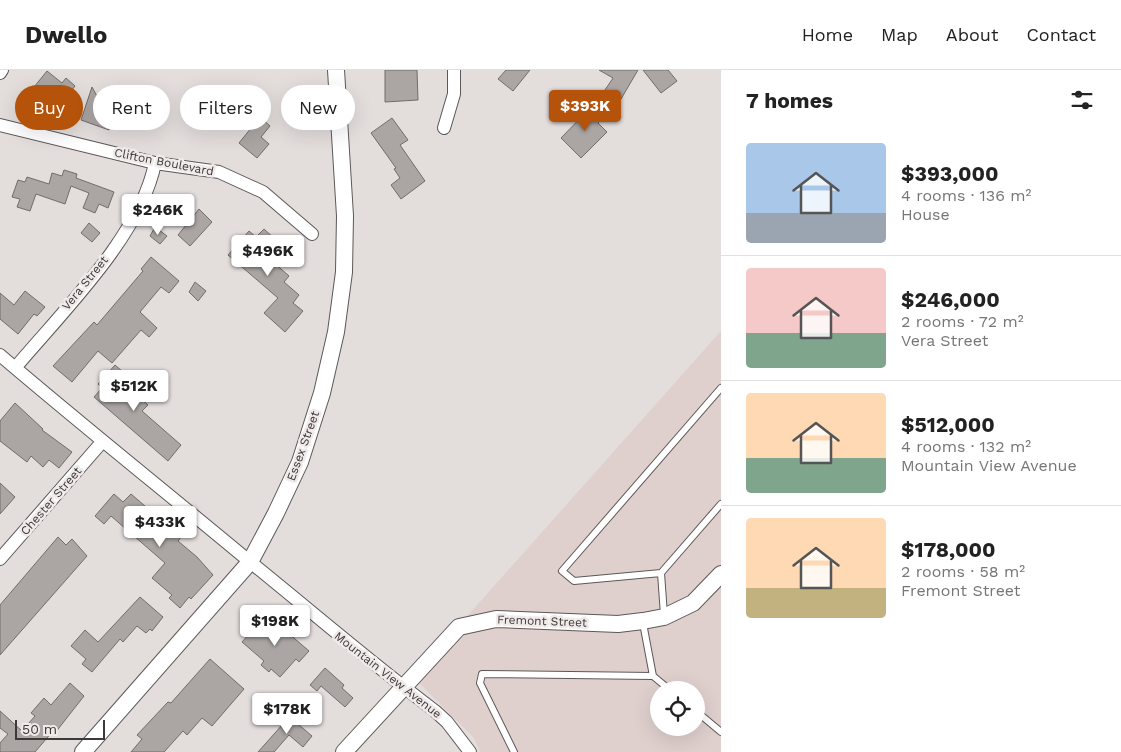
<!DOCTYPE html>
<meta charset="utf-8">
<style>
:root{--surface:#fff;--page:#f2f2f2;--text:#222;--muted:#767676;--line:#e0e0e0;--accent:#b45309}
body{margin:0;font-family:"Work Sans",sans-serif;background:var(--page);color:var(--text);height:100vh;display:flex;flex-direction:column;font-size:19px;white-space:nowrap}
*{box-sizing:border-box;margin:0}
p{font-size:16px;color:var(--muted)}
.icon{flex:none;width:28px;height:28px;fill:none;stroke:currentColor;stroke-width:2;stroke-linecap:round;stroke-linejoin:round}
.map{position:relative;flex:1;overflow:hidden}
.side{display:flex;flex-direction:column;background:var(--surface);width:400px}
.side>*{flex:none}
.banner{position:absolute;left:15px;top:15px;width:475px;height:45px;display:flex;gap:10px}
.fabs{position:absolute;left:650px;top:611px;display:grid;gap:10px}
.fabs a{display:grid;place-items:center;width:55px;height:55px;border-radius:50%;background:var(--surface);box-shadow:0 5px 20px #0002;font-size:25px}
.scale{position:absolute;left:15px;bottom:12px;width:90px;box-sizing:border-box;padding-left:5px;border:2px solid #3c3939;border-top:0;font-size:14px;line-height:18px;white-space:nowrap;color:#3c3939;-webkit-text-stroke:4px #f0eae9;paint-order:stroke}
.price{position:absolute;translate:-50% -42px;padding:0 11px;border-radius:5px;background:#fff;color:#222;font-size:16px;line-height:32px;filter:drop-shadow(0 1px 2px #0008)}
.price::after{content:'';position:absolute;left:50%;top:30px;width:15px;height:11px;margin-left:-8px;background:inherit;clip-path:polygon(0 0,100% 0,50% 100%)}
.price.selected{background:var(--accent);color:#fff}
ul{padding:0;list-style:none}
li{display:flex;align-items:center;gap:15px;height:125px;padding:0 25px}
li+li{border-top:1px solid var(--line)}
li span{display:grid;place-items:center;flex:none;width:140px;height:100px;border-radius:5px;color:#555}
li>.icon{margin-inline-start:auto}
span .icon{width:60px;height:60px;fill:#fffc;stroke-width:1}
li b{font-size:21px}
h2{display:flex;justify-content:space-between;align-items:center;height:60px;padding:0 25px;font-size:21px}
.pill{padding:0 18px;border-radius:22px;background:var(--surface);box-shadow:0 5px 20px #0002;font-size:18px;line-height:45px}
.pill.selected{background:var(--accent);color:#fff}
header{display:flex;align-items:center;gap:30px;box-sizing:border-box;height:70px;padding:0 25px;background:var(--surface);border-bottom:1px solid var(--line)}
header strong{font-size:24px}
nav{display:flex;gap:28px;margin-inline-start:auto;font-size:18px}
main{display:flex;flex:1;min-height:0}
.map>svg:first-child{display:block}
.built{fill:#dfd0ce;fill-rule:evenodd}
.building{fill:#aba6a3;stroke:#716d6a}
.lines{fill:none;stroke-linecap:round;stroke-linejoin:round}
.service-casing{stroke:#5d5857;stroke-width:8}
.minor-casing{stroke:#5d5857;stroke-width:14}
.tertiary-casing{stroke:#5d5857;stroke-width:18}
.service{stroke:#fff;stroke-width:6}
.minor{stroke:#fff;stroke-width:12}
.tertiary{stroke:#fff;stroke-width:16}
.labels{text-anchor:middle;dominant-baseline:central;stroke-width:5;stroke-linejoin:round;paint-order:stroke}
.street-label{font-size:12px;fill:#3c3939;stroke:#f0eae9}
</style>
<header>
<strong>Dwello</strong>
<nav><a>Home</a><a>Map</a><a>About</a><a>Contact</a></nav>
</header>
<main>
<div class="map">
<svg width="721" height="682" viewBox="0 0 721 682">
<rect width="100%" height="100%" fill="#e3dddc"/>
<!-- built -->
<path class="built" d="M 721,261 L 721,682 L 480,682 L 474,668 L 413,607 ZM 659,620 L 696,620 L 696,658 L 659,658 Z"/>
<!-- building -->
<path class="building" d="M 385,0 L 417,0 L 418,30 L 385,32 Z
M 506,0 L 530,0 L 513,21 L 498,9 Z
M 599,0 L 638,0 L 621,29 L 605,20 L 613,8 Z
M 643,0 L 668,0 L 677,11 L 661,23 Z
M 47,1 L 62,13 L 66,8 L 75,16 L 65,29 L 62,26 L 45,43 L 26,27 Z
M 92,17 L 98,28 L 106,31 L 103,38 L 115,42 L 109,60 L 81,50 Z
M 593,35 L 605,46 L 598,53 L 607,62 L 581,88 L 561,68 Z
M 260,47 L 270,56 L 261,67 L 269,74 L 257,88 L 239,73 Z
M 392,48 L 408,70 L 400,75 L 425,111 L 401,129 L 391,115 L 400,108 L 394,99 L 396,98 L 371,63 Z
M 64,100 L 77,104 L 76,108 L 114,122 L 108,138 L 99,134 L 95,143 L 83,138 L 89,123 L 71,116 L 65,134 L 36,124 L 30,141 L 17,137 L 20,129 L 12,127 L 18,110 L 25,112 L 27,107 L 49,114 L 52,103 L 62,106 Z
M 199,139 L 212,152 L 190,176 L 178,165 Z
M 89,153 L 100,163 L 92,172 L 81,163 Z
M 155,157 L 167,166 L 160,174 L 150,166 Z
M 264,159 L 276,170 L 264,184 L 289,206 L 284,212 L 299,225 L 293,233 L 303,241 L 285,262 L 264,243 L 278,228 L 228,185 L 249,161 L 256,167 Z
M 151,187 L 179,211 L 169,223 L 161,217 L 140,242 L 157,258 L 149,267 L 141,260 L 112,293 L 98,281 L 72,312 L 53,296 L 94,252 L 97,255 L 143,201 L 141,199 Z
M 195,212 L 206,221 L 198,231 L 189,222 Z
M 25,221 L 45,237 L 37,246 L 34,244 L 18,264 L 0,249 L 0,223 L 14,235 Z
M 115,295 L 132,310 L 127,317 L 148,335 L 142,341 L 181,375 L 168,391 L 94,327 L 102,318 L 98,314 Z
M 15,333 L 43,359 L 42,360 L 72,382 L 59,398 L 49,390 L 43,397 L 31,386 L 27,392 L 0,371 L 0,351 Z
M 0,413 L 15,427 L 0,444 Z
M 114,424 L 123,432 L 131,424 L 181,467 L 178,471 L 197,487 L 213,505 L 191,529 L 189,527 L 180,538 L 169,528 L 172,525 L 152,508 L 165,493 L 111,446 L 104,454 L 95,446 Z
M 58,467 L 66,475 L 72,469 L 87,486 L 0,585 L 0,535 Z
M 140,527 L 163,547 L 152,561 L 150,559 L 146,563 L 137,556 L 123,572 L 120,569 L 92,602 L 82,594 L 86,589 L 71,576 L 85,560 L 98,572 Z
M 272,549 L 309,581 L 299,592 L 296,589 L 280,607 L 271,599 L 269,602 L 261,595 L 264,591 L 242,572 L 262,550 L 267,555 Z
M 210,589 L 244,619 L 212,656 L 202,648 L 187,665 L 183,661 L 164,682 L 131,682 L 142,669 L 137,665 L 168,632 L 171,633 Z
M 325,598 L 344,615 L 342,618 L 353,628 L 345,637 L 321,616 L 317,621 L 310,615 Z
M 70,613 L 84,626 L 55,663 L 53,661 L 35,682 L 0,682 L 0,673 L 8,664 L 0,658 L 0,641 L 22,661 L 35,646 L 31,643 L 44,628 L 51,635 Z
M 285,643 L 312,666 L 303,677 L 289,665 L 274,682 L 258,682 L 283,654 L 279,650 Z"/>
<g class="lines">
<!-- service casing -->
<g class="service-casing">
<path id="service" d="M 721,318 L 562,501 L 574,511 L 661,503 L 721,434
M 661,503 L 664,545
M 643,553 L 653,606 L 670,620
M 696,641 L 721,662
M 514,682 L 480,613 L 482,604 L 653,606"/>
</g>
<!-- minor casing -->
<g class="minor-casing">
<path id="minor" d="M 0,3 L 2,0
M 0,55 L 155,93 L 219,102 L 263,122 L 312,164
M 444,58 L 454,24 L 454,0
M 0,285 C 82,355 166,422 249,491 C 311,541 371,593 435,641 L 447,652 L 470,682
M 15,298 C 62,242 141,165 155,93
M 0,489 L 102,372"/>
</g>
<!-- tertiary casing -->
<g class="tertiary-casing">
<path id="tertiary" d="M 83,682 L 250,492 L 276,443 L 300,392 L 322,323 L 336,262 L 344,202 L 345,146 L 336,0
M 344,682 L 459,557 L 496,549 L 618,554 L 643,551 L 664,547 L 693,533 L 721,504"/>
</g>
<!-- service -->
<use href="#service" class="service"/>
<!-- minor -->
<use href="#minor" class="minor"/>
<!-- tertiary -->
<use href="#tertiary" class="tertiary"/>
</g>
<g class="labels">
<!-- street labels -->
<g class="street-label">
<text transform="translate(164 92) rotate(11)">Clifton Boulevard</text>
<text transform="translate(85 213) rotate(-51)">Vera Street</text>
<text transform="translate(303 376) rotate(-70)">Essex Street</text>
<text transform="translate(51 431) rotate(-49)">Chester Street</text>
<text transform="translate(542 551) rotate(2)">Fremont Street</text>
<text transform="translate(388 605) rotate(38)">Mountain View Avenue</text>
</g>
</g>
</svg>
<div class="fabs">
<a><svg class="icon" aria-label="locate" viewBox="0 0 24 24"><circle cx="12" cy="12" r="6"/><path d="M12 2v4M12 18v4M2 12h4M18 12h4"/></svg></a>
</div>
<div class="scale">50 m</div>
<b class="price selected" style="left:585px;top:62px">$393K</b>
<b class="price" style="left:158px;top:166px">$246K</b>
<b class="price" style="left:268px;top:207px">$496K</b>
<b class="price" style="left:134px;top:342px">$512K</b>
<b class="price" style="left:160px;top:478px">$433K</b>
<b class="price" style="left:275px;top:577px">$198K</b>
<b class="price" style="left:287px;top:665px">$178K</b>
<div class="banner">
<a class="pill selected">Buy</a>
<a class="pill">Rent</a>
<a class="pill">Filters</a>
<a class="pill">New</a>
</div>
</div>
<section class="side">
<h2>7 homes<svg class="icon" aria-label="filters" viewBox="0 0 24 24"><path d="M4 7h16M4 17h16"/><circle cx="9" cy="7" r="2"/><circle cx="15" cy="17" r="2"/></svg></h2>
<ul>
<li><span style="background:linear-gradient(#a9c7e8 70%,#9aa5b1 0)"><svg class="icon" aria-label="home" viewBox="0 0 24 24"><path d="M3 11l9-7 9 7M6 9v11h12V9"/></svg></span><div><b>$393,000</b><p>4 rooms · 136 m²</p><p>House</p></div></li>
<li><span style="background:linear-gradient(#f6c9c9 65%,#7fa58c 0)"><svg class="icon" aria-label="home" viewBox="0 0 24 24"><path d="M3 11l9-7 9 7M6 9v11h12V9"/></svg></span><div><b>$246,000</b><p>2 rooms · 72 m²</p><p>Vera Street</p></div></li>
<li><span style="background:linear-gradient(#ffd9b3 65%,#7fa58c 0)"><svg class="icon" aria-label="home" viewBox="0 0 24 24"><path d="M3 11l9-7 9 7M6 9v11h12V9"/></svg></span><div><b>$512,000</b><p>4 rooms · 132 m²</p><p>Mountain View Avenue</p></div></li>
<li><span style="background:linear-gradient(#ffd9b3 70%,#c2b280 0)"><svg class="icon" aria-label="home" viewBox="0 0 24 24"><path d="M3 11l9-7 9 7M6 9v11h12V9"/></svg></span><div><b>$178,000</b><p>2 rooms · 58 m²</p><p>Fremont Street</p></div></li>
</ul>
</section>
</main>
